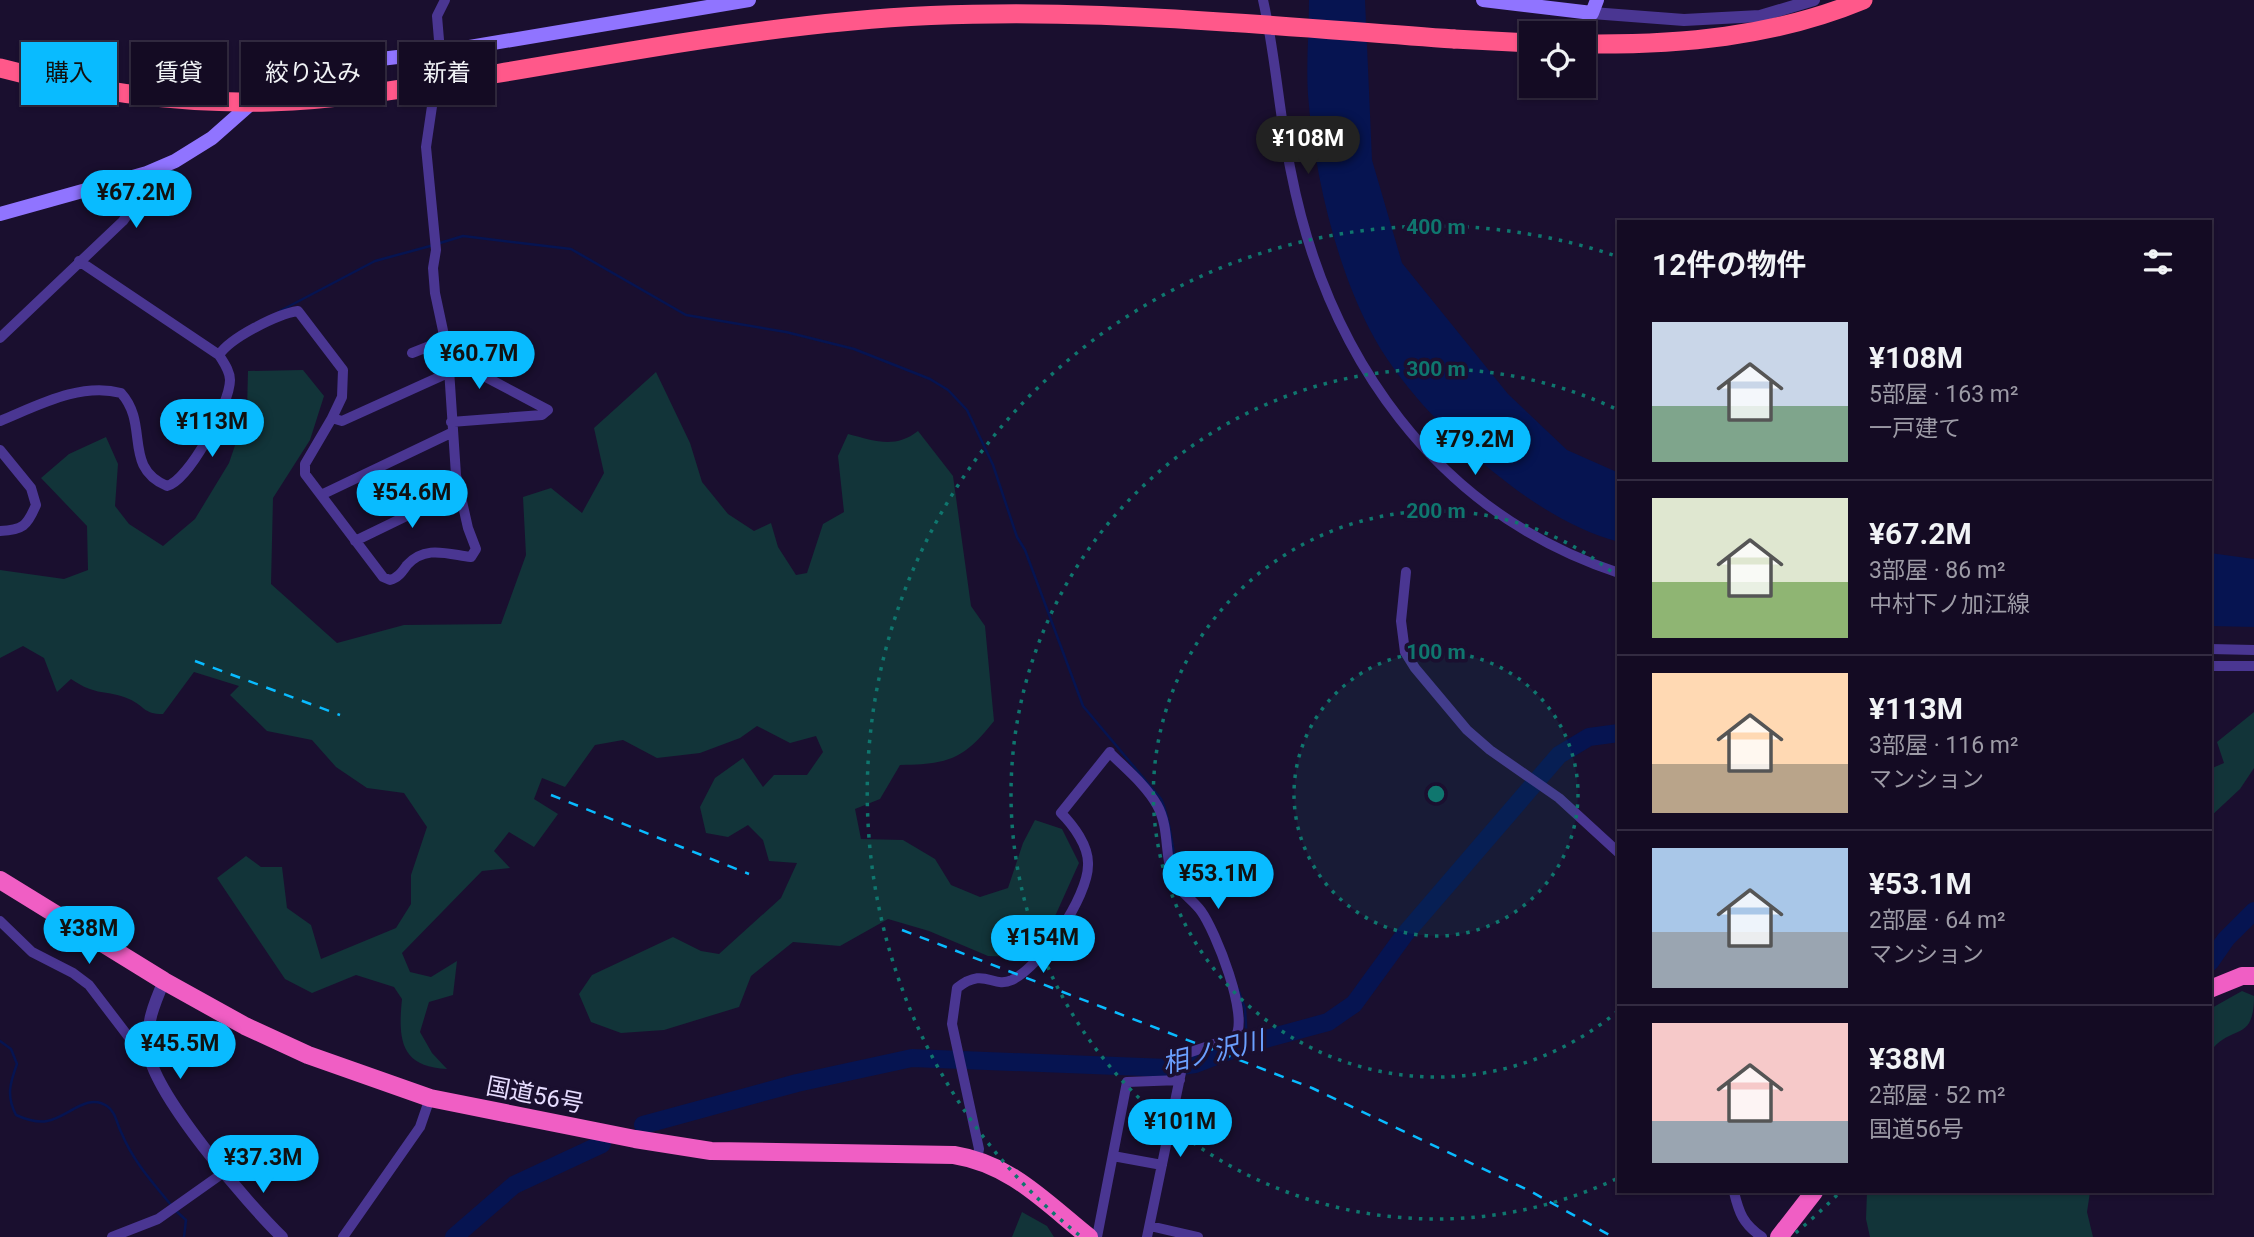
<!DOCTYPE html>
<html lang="ja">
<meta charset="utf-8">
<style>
:root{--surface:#140b23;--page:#1d142b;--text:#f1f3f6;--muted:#9d9ba6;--line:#332b41;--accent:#09bbff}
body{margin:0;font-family:Roboto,"Noto Sans JP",sans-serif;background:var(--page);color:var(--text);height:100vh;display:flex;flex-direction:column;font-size:26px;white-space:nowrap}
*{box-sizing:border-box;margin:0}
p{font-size:23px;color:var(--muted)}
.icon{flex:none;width:38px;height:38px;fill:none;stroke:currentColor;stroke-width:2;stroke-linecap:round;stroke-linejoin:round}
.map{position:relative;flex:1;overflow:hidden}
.drawer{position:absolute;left:1617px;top:220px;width:595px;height:973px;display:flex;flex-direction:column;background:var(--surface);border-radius:0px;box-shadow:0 2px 5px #0004,0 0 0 2px var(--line)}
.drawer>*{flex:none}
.guide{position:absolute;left:21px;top:42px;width:665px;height:63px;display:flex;gap:14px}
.tools{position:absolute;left:1519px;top:21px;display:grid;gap:14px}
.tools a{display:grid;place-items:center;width:77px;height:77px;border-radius:0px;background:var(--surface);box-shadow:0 2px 5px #0004,0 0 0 2px var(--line);font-size:35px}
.price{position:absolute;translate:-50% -60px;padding:0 16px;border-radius:24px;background:var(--accent);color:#111;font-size:23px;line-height:46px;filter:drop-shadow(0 2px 4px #0008)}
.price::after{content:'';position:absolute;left:50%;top:42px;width:21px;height:16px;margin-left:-10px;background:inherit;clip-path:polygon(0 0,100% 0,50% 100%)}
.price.on{background:#222;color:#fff}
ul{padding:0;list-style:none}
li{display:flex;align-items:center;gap:21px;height:175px;padding:0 35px}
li+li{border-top:2px solid var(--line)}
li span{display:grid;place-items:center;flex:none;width:196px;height:140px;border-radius:0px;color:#555}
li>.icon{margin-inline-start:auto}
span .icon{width:84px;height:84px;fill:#fffc;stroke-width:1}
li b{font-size:30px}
h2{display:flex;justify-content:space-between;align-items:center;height:84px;padding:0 35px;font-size:30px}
.chip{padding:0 24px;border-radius:0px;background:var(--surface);box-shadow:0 2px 5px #0004,0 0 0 2px var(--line);font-size:24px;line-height:63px}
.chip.on{background:var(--accent);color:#111}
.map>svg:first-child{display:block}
.green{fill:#123439}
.water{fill:#061451}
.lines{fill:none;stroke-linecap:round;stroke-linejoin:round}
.stream{stroke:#061451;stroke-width:2.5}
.river{stroke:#061451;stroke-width:18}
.minor{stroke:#4a3692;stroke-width:10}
.tertiary{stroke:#4a3692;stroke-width:12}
.secondary{stroke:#9074ff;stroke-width:14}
.trunk{stroke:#f05ec4;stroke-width:18}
.motorway{stroke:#ff588a;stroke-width:19}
.rail{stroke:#09bbff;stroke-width:2.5;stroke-dasharray:10 9;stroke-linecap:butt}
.motorway-bridge{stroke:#ff588a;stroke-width:19}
.ring{fill:none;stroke:#0f766e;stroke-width:3.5;stroke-dasharray:3.5 7}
.labels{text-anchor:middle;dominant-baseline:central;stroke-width:7;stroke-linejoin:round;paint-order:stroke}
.street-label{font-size:24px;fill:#e7ddff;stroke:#1a0f2f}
.water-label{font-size:26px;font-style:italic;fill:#6ba0ff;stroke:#1a0f2f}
.centre{fill:#0f766e;stroke:#1a0f2f;stroke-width:3.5}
.ring-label{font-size:21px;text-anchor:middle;font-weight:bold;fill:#0f766e;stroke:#1a0f2f;stroke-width:7;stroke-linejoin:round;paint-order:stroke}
</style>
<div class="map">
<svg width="2254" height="1237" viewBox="0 0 2254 1237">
<rect width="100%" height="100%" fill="#1a0f2f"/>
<!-- green -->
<path class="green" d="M 303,370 L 324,396 L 310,440 L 273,498 L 271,584 L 337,643 L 404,625 L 501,624 L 526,555 L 523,497 L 551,488 L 582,513 L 604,473 L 594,428 L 656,372 L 690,443 L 702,482 L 728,514 L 754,531 L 771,523 L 778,547 L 796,575 L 807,573 L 823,524 L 844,512 L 838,456 L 848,434 C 875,441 895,449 918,431 L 953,476 L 971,606 L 985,626 L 994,721 C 963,760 949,764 900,765 L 880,799 L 855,809 L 861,839 L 903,840 L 935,859 L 951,885 L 980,897 L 1008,888 L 1023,843 L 1035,820 L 1062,829 L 1079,863 L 1056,914 L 1024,957 L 988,956 L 929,931 L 888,919 L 840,946 L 793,942 L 751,976 L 739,1007 L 664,1030 L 621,1033 L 591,1022 L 579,994 L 592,975 L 673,937 L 701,951 L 719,954 L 781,898 L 797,863 L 769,861 L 763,840 L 748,825 L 728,837 L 706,833 L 700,807 L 715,778 L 743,758 L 763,787 L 774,775 L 807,775 L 823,752 L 816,736 L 790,743 L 757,726 L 740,738 L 700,753 L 657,758 L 623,740 L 595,745 L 565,787 L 542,778 L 534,799 L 558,814 L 534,847 L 509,832 L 494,851 L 510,868 L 482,871 L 402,953 L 410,972 L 431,977 L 457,961 L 453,995 L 429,1002 L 420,1032 L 432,1053 L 447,1069 C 400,1067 398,1039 402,999 L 394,987 L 356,975 L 312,993 L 285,979 L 217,878 L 246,856 L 261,867 L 282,867 L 287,908 L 311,925 L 321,959 L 396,928 L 411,904 L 411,875 L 427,827 L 404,793 L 367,788 L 336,767 L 312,740 L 267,731 L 230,695 L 239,686 L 194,672 L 163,714 C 143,714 145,706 129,699 C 106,689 97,697 71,679 L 57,692 L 44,658 L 23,646 L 0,658 L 0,570 L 64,579 L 88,570 L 87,526 L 41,478 L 69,454 L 106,437 L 118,464 L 115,506 L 129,524 L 163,546 L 195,519 L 229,463 L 247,410 L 248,371 Z
M 2254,712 L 2254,768 L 2240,789 L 2210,817 L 2210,769 L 2224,763 L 2217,742 Z
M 2242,991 L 2254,996 C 2254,1044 2231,1023 2210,1052 L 2210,1009 Z
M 1867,1192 L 2090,1192 L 2087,1212 L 2093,1237 L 1870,1237 L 1866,1219 Z
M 1022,1212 L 1047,1226 L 1054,1237 L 1012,1237 Z"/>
<!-- water -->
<path class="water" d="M 1309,0 L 1365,0 L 1372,160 L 1402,263 L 1508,394 L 1567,450 L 1619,473 L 1619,542 C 1571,529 1529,501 1491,470 C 1447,434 1396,381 1370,330 C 1335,263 1314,171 1308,95 C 1306,64 1309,32 1309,0 Z
M 2210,553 L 2254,559 L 2254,627 L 2210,626 Z"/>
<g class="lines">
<!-- stream -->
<path class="stream" d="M 440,243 L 463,236 L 571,249 L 686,315 L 786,332 L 854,349 L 930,379 L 948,390 L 967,410 L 993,465 L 1017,537 L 1025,550 L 1083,706 L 1161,799 C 1174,827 1170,859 1184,886
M 280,311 L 375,261 L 434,245
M 1238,989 L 1245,1009 L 1247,1044
M 0,1041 L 11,1049 L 17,1064 C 10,1083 6,1096 16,1115 C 25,1119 37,1123 47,1121 C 67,1118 87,1092 107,1106 C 116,1112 117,1125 122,1134 C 133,1161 153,1183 171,1205
M 175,1210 L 186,1220 L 184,1237"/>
<!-- river -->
<path class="river" d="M 2210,962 L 2226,939 L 2254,911
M 643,1125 L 797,1083 L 912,1058 L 1168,1068 L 1195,1064 L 1247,1044 L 1328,1022 L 1354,1004 L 1405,934 L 1559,755 L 1589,737 L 1619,733
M 454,1237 L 514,1185 L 602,1144"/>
<!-- minor -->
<path class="minor" d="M 1263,0 C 1276,57 1279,115 1291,172 C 1327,356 1436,513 1619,573
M 0,338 L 123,221 L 145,190 L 147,173
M 412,353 L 445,340 L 482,375 L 548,410 L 542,415 L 451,422
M 219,355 C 230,338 277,314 298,311 L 343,370 L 342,397 L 332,418 L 342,421 L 448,373
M 332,418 L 305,464 L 305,474 L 383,577 L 390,580 C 398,578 402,572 407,565 C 425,545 447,554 471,557 L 476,549 L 468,528 L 456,475 L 448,354 L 435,293 L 433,268 L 436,250 L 426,147 L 440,52 L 437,16 L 445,0
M 0,421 C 37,406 80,382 121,393 C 150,425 122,467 167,486 C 189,480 230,404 230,380 C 230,371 224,363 219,355 L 79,261
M 0,450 L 31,488 L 36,505 C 27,526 23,530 0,531
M 321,495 L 451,433
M 355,541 L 458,491
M 1406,572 L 1401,621 L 1405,652 L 1415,668 L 1467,730 L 1490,750 L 1559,798 L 1619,853
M 2210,649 L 2254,650
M 2210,666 L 2254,666
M 1110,753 C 1126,769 1146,785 1157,805 C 1170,828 1164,855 1173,878 C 1179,892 1192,899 1201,911 C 1215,930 1250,1017 1235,1037 L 1188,1053 L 1184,1058 L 1147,1237
M 0,921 L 32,952 L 73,973 L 89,985 L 131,1040 L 148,1051
M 1113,1156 L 1162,1165
M 977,1159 L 979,1149 L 952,1024 L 957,988 C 985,966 992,989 1012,980 C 1041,966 1088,897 1088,865 C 1089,846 1073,825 1061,813 L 1110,752
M 1734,1192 C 1739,1213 1743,1224 1762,1237
M 1150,1226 L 1198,1237
M 112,1237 L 158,1219 L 223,1173
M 343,1237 L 420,1127 L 430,1098
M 1097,1237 L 1127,1082 L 1180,1080"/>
<!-- tertiary -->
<path class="tertiary" d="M 1592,13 L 1684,20 L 1760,16 L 1814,0
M 164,981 C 154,1004 146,1024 148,1049 C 152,1093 248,1204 282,1237"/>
<!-- secondary -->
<path class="secondary" d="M 1483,0 L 1592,13 L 1597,0
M 0,214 L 147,173 L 175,161 L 212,138 L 272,85 L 293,74 L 321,66 L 440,52 L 749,0"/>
<!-- trunk -->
<path class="trunk" d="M 0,880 L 164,981 L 245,1026 L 308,1055 L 430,1098 L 635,1139 L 711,1151 L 954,1155 C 1011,1164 1045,1202 1089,1237
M 2210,989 L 2242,976 L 2254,976
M 1779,1237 L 1814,1192"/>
<!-- motorway -->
<path class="motorway" d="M 1454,39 L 1531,43
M 1584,44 C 1679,45 1774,37 1863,0"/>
<!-- rail -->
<path class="rail" d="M 195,661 L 340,715
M 551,795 L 749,874
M 902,930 L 1312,1088 L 1530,1191 L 1613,1237"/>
<!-- motorway-bridge -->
<path class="motorway-bridge" d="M 0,68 C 86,91 180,104 269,102 C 342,100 416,87 488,75 C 609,55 730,32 852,21 C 1052,2 1255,25 1454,39"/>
</g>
<!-- distance rings -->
<circle cx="1436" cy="794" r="142" fill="#0f766e" fill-opacity=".12"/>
<g class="ring">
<circle cx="1436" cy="794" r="142"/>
<path d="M1618 1011A283 283 0 1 1 1618 577"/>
<path d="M1616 1179A425 425 0 1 1 1616 409"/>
<path d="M1837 1195A567 567 0 0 1 1793 1235M1079 1235A567 567 0 0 1 1616 256"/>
</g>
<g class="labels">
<!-- street labels -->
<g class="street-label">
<text transform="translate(535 1095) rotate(11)">国道56号</text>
</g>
<!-- water labels -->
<g class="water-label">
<text transform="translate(1213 1052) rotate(-14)">相ノ沢川</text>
</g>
</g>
<circle cx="1436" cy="794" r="10" class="centre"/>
<g class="ring-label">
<text x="1436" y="234">400 m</text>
<text x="1436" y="376">300 m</text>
<text x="1436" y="518">200 m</text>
<text x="1436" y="659">100 m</text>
</g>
</svg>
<div class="tools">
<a><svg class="icon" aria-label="locate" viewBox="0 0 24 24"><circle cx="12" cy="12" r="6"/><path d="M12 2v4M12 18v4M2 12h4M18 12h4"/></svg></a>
</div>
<b class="price on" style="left:1308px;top:176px">¥108M</b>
<b class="price" style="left:136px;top:230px">¥67.2M</b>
<b class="price" style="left:479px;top:391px">¥60.7M</b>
<b class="price" style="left:212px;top:459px">¥113M</b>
<b class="price" style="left:1475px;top:477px">¥79.2M</b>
<b class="price" style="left:412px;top:530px">¥54.6M</b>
<b class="price" style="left:1218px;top:911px">¥53.1M</b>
<b class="price" style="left:89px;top:966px">¥38M</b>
<b class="price" style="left:1043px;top:975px">¥154M</b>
<b class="price" style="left:180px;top:1081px">¥45.5M</b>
<b class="price" style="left:1180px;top:1159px">¥101M</b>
<b class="price" style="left:263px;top:1195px">¥37.3M</b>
<div class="guide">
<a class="chip on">購入</a>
<a class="chip">賃貸</a>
<a class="chip">絞り込み</a>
<a class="chip">新着</a>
</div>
<section class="drawer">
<h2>12件の物件<svg class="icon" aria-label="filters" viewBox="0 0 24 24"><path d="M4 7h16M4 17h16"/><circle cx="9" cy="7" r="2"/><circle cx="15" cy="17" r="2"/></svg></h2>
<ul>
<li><span style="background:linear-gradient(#c9d6e8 60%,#7fa58c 0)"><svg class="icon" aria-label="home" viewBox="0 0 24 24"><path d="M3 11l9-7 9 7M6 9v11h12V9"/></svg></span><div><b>¥108M</b><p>5部屋 · 163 m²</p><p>一戸建て</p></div></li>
<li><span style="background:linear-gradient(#dfe7d0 60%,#8fb573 0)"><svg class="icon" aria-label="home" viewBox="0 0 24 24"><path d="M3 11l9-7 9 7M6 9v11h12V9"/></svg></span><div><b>¥67.2M</b><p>3部屋 · 86 m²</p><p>中村下ノ加江線</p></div></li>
<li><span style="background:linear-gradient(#ffd9b3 65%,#b9a48a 0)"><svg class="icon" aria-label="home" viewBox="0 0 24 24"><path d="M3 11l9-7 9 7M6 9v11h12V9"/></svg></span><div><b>¥113M</b><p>3部屋 · 116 m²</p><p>マンション</p></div></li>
<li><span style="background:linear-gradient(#a9c7e8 60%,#9aa5b1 0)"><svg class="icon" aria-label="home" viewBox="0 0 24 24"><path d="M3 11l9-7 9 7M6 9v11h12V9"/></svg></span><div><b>¥53.1M</b><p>2部屋 · 64 m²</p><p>マンション</p></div></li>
<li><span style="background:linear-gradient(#f6c9c9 70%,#9aa5b1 0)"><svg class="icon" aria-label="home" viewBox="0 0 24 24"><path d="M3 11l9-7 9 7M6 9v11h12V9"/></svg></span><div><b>¥38M</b><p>2部屋 · 52 m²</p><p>国道56号</p></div></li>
</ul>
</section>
</div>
